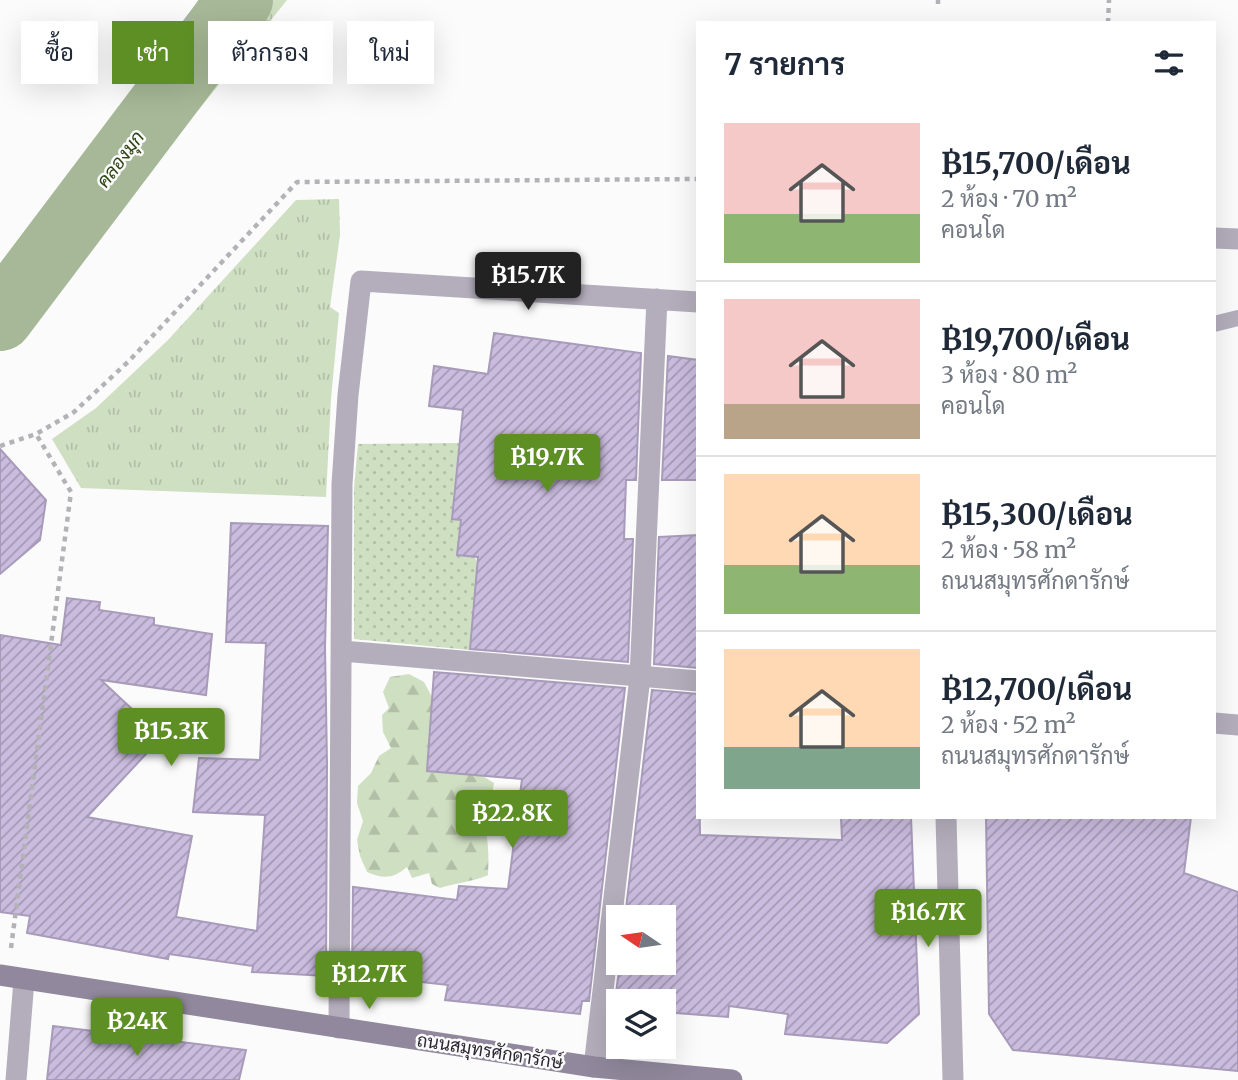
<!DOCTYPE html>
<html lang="th">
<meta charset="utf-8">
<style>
:root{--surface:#fff;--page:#f6f6f7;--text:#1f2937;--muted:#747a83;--line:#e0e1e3;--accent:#5e8f25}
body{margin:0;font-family:Merriweather,Sarabun,serif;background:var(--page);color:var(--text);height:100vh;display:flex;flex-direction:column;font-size:26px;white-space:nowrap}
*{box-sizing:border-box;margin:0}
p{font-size:23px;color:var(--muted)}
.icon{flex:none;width:38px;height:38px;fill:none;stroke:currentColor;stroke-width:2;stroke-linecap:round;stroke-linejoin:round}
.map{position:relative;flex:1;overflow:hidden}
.sheet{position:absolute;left:696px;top:21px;width:520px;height:798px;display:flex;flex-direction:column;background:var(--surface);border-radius:0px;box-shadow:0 7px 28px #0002}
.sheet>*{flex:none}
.guide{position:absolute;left:21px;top:21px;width:570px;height:63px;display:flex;gap:14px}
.needle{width:46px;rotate:283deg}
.controls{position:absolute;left:606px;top:905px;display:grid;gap:14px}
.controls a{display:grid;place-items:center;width:70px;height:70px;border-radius:0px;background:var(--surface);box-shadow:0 7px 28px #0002;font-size:35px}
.price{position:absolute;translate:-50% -60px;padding:0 16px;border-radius:7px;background:var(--accent);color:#fff;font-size:23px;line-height:46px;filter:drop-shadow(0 2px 4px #0008)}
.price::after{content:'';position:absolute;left:50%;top:42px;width:21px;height:16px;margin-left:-10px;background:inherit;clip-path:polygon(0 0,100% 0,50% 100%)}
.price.selected{background:#222;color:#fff}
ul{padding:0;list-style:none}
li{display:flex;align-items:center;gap:21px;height:175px;padding:0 28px}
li+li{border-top:2px solid var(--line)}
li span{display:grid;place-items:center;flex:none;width:196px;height:140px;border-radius:0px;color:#555}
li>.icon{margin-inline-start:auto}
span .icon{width:84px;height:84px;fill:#fffc;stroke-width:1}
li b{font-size:30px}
h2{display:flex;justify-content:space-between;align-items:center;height:84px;padding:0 28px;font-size:30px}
.tag{padding:0 24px;border-radius:0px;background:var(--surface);box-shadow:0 7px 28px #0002;font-size:24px;line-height:63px}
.tag.selected{background:var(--accent);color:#fff}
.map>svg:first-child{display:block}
.grass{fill:url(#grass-tufts)}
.forest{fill:url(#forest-firs)}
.wetland{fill:url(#wetland-marsh)}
.garden{fill:url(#garden-dots)}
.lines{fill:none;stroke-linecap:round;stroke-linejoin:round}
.river{stroke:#a6b897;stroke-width:66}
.building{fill:url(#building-hatch);stroke:#a89bba;stroke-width:2}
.path{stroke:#b4b2b7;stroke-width:4.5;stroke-dasharray:5 5;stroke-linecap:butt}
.lane{stroke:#b4aebc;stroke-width:16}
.street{stroke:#b4aebc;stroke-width:21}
.secondary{stroke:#91889d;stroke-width:21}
.labels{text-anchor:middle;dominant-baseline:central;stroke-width:5;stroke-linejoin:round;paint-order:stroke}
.street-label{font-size:18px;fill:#2c2733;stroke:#fbfbfb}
.water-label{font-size:19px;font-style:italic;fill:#2d4514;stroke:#fbfbfb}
</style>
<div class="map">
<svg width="1238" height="1080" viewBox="0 0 1238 1080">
<defs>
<pattern id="grass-tufts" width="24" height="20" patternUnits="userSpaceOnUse" patternTransform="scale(1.75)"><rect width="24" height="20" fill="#cfdfc2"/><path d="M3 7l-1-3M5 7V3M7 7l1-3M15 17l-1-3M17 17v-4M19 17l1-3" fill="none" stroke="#b2bfa7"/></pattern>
<pattern id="forest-firs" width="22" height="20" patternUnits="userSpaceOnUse" patternTransform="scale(1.75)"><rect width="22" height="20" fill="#cfdfc2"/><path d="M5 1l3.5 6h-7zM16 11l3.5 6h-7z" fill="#b2bfa7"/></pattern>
<pattern id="wetland-marsh" width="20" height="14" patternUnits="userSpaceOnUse" patternTransform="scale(1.75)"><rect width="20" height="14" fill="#cfdfc2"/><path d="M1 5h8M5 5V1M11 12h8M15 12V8" fill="none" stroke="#b2bfa7"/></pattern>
<pattern id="garden-dots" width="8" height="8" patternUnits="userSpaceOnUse" patternTransform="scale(1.75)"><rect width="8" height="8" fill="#cfdfc2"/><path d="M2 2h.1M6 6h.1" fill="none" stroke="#b2bfa7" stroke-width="1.8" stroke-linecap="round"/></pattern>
<pattern id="building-hatch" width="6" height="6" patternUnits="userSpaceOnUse" patternTransform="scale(1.75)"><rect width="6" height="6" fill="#cabcde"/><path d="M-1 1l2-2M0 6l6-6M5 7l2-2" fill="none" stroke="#a499b5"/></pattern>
</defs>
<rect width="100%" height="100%" fill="#fbfbfb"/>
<!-- grass -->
<path class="grass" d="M 339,199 L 340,235 L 330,307 L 339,313 L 331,399 L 326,497 L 81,488 L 52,439 L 96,408 L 168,340 L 296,200 Z"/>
<!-- forest -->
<path class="forest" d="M 409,674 L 424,682 L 432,697 L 427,770 L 481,775 L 494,783 L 491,801 L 478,810 C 489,832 489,851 488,875 C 479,880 452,884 440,888 L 432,884 L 429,873 L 412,878 L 407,867 C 393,879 383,879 367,872 L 360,856 L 357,840 L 363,821 L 357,803 L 358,786 L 371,773 L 379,756 L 391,748 L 383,732 L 382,715 L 389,708 L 383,692 L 390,677 Z"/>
<!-- wetland -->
<path class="wetland" d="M 198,0 L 287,0 L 14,339 L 0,350 L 0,273 L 164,67 Z"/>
<!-- garden -->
<path class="garden" d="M 459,443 L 452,518 L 461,520 L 458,555 L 475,557 L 477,565 L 470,650 L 354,639 L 354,488 L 358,444 Z"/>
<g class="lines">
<!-- river -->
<path class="river" d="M 0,318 L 240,0"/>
</g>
<!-- building -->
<path class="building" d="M 494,333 L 641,353 L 636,480 L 626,480 L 624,539 L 633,539 L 628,662 L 470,649 L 478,557 L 457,555 L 461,520 L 452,519 L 463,410 L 429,406 L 434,366 L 488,374 Z
M 668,356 L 698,360 L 698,480 L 662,480 Z
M 0,449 L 46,500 L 40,540 L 0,574 Z
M 231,523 L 328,526 L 325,647 L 327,764 L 326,976 L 252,972 L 253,966 L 169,954 L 168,959 L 27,933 L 30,916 L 0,912 L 0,635 L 61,645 L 67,598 L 100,602 L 99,610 L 154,618 L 154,625 L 212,634 L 206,695 L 101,680 L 162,737 L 87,817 L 192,836 L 176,917 L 257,931 L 265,815 L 193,812 L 199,758 L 260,760 L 266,643 L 226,642 Z
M 698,535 L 698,668 L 654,664 L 659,537 Z
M 434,672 L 625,688 L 589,1001 L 582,1001 L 580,1014 L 445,1000 L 448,985 L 352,974 L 353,887 L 457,900 L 459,886 L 508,889 L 522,779 L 427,771 Z
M 652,690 L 698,694 L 700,835 L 842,840 L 841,817 L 911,817 L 919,1014 L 887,1043 L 785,1034 L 788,1014 L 729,1006 L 728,1017 L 663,1012 L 663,1001 L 615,1001 L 620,962 L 663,962 L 663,917 L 625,917 Z
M 986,817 L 1191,817 L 1184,873 L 1238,892 L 1238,1071 L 1013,1050 L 989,1014 Z
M 53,1026 L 246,1050 L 239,1080 L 47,1080 Z"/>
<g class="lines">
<!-- path -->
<path class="path" d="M 938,0 L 938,4
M 1108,23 L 1109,0
M 0,446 L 36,434 L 74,412 L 129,361 L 297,182 L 698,179
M 11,948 L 71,492 L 36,434"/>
<!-- lane -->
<path class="lane" d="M 1214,324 L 1238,318"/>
<!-- street -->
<path class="street" d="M 1214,238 L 1238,239
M 342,651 L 698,681
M 1214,723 L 1238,725
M 946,817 L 953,1080
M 339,1028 L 342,484 L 348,395 L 361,281 L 698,302
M 594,1067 L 640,677 L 657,299
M 16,1080 L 24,980"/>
<!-- secondary -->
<path class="secondary" d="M 0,975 L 594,1067 L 732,1080"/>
</g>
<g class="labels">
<!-- street labels -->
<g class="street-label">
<text transform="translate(490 1051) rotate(9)">ถนนสมุทรศักดารักษ์</text>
</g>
<!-- water labels -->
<g class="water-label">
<text transform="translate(120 159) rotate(-53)">คลองมุก</text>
</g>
</g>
</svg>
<div class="controls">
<a><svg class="needle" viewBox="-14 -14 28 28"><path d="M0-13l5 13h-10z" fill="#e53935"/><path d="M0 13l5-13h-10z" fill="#747a83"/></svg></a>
<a><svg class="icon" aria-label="layers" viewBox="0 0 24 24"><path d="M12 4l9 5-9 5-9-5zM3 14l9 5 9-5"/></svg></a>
</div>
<b class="price selected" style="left:528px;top:312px">฿15.7K</b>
<b class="price" style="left:547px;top:494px">฿19.7K</b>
<b class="price" style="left:171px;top:768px">฿15.3K</b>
<b class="price" style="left:512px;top:850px">฿22.8K</b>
<b class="price" style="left:928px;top:949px">฿16.7K</b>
<b class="price" style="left:369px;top:1011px">฿12.7K</b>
<b class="price" style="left:137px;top:1058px">฿24K</b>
<div class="guide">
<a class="tag">ซื้อ</a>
<a class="tag selected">เช่า</a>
<a class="tag">ตัวกรอง</a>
<a class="tag">ใหม่</a>
</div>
<section class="sheet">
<h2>7 รายการ<svg class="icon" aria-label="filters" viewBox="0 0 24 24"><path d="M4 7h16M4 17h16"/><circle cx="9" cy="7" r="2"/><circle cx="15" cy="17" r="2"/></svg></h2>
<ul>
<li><span style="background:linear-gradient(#f6c9c9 65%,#8fb573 0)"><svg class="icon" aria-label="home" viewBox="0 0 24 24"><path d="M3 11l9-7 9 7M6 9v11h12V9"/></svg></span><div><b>฿15,700/เดือน</b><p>2 ห้อง · 70 m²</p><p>คอนโด</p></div></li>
<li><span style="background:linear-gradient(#f6c9c9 75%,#b9a48a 0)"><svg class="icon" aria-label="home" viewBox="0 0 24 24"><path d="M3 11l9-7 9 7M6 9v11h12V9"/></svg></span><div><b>฿19,700/เดือน</b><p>3 ห้อง · 80 m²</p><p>คอนโด</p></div></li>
<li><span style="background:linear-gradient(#ffd9b3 65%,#8fb573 0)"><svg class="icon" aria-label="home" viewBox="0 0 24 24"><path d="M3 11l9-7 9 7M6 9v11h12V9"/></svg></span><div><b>฿15,300/เดือน</b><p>2 ห้อง · 58 m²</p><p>ถนนสมุทรศักดารักษ์</p></div></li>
<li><span style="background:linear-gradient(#ffd9b3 70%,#7fa58c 0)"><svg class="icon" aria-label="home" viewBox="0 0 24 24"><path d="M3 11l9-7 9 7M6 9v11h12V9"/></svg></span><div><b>฿12,700/เดือน</b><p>2 ห้อง · 52 m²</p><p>ถนนสมุทรศักดารักษ์</p></div></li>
</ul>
</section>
</div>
